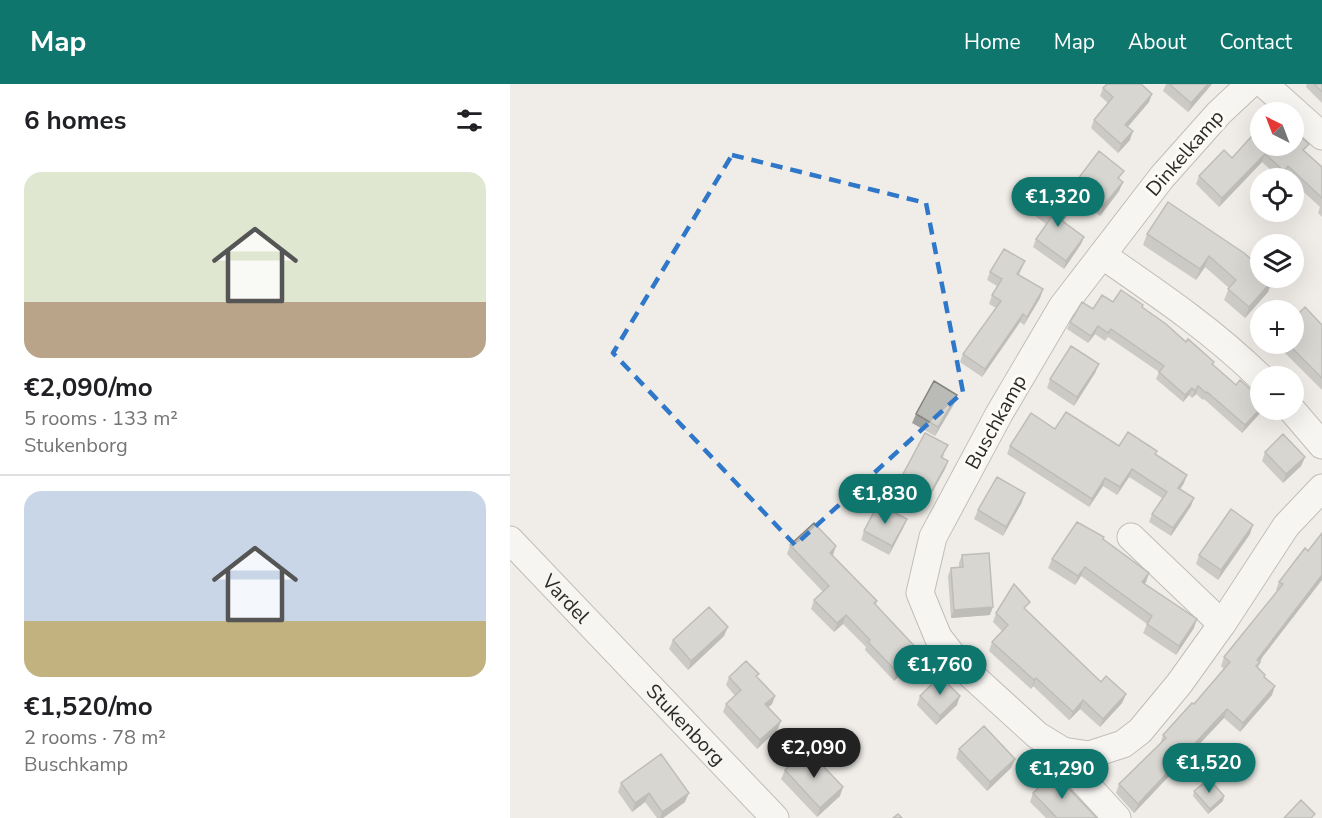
<!DOCTYPE html>
<meta charset="utf-8">
<style>
:root{--surface:#fff;--page:#f6f6f6;--text:#202124;--muted:#757577;--line:#e0e0e0;--accent:#0f766e}
body{margin:0;font-family:"Nunito Sans",sans-serif;background:var(--page);color:var(--text);height:100vh;display:flex;flex-direction:column;font-size:22px;white-space:nowrap}
*{box-sizing:border-box;margin:0}
p{font-size:20px;color:var(--muted)}
.icon{flex:none;width:33px;height:33px;fill:none;stroke:currentColor;stroke-width:2;stroke-linecap:round;stroke-linejoin:round}
.map{position:relative;flex:1;overflow:hidden}
.panel{display:flex;flex-direction:column;background:var(--surface);width:510px}
.panel>*{flex:none}
.needle{width:39px;rotate:318deg}
.fabs{position:absolute;left:740px;top:18px;display:grid;gap:12px}
.fabs a{display:grid;place-items:center;width:54px;height:54px;border-radius:50%;background:var(--surface);box-shadow:0 6px 24px #0002;font-size:30px}
.price{position:absolute;translate:-50% -51px;padding:0 14px;border-radius:21px;background:var(--accent);color:#fff;font-size:20px;line-height:39px;filter:drop-shadow(0 2px 3px #0008)}
.price::after{content:'';position:absolute;left:50%;top:36px;width:18px;height:14px;margin-left:-9px;background:inherit;clip-path:polygon(0 0,100% 0,50% 100%)}
.price.on{background:#222;color:#fff}
ul{padding:0;list-style:none}
li{display:grid;align-content:center;gap:12px;height:318px;padding:0 24px}
li+li{border-top:2px solid var(--line)}
li span{display:grid;place-items:center;height:186px;border-radius:18px;color:#555}
li>.icon{margin-inline-start:auto}
span .icon{width:108px;height:108px;fill:#fffc;stroke-width:1}
li b{font-size:26px}
h2{display:flex;justify-content:space-between;align-items:center;height:72px;padding:0 24px;font-size:26px}
header{display:flex;align-items:center;gap:36px;box-sizing:border-box;height:84px;padding:0 30px;background:var(--accent);color:#fff}
header strong{font-size:28px}
nav{display:flex;gap:33px;margin-inline-start:auto;font-size:21px}
main{display:flex;flex:1;min-height:0}
.map>svg:first-child{display:block}
.lines{fill:none;stroke-linecap:round;stroke-linejoin:round}
.minor-casing{stroke:#878480;stroke-width:29}
.minor{stroke:#fff;stroke-width:27}
.wall{fill:#a0a19d}
.shaded-wall{fill:#82837f}
.building{fill:#babbb6;stroke:#82837f;stroke-width:1.5}
.marked{fill:none;stroke:#2f77c8;stroke-width:4.5;stroke-dasharray:12 8;stroke-linejoin:round}
.labels{text-anchor:middle;dominant-baseline:central;stroke-width:6;stroke-linejoin:round;paint-order:stroke}
.street-label{font-size:20px;fill:#2c2b29;stroke:#fdfbf5}
</style>
<header>
<strong>Map</strong>
<nav><a>Home</a><a>Map</a><a>About</a><a>Contact</a></nav>
</header>
<main>
<section class="panel">
<h2>6 homes<svg class="icon" aria-label="filters" viewBox="0 0 24 24"><path d="M4 7h16M4 17h16"/><circle cx="9" cy="7" r="2"/><circle cx="15" cy="17" r="2"/></svg></h2>
<ul>
<li><span style="background:linear-gradient(#dfe7d0 70%,#b9a48a 0)"><svg class="icon" aria-label="home" viewBox="0 0 24 24"><path d="M3 11l9-7 9 7M6 9v11h12V9"/></svg></span><div><b>€2,090/mo</b><p>5 rooms · 133 m²</p><p>Stukenborg</p></div></li>
<li><span style="background:linear-gradient(#c9d6e8 70%,#c2b280 0)"><svg class="icon" aria-label="home" viewBox="0 0 24 24"><path d="M3 11l9-7 9 7M6 9v11h12V9"/></svg></span><div><b>€1,520/mo</b><p>2 rooms · 78 m²</p><p>Buschkamp</p></div></li>
</ul>
</section>
<div class="map">
<svg width="812" height="734" viewBox="0 0 812 734">
<rect width="100%" height="100%" fill="#f0ede8"/>
<g class="lines">
<!-- minor casing -->
<g class="minor-casing">
<g id="minor">
<path d="M 740,0 L 709,29 L 652,93 L 552,223 L 489,330 L 423,453 L 410,509 L 428,553 L 449,580 L 527,651 L 553,667 L 579,671 L 613,660 L 630,647 L 669,600 L 712,540 L 776,442 L 812,404"/>
<path d="M 754,0 L 812,52"/>
<path d="M 592,171 C 647,209 702,246 750,293"/>
<path d="M 782,326 L 812,361"/>
<path d="M 621,453 L 712,540"/>
<path id="s1" d="M 0,456 L 265,734"/>
<path d="M 553,667 L 560,683 L 607,734"/>
</g>
</g>
<!-- minor -->
<use href="#minor" class="minor"/>
</g>
<!-- wall -->
<path class="wall" d="M 656,0 L 702,0 L 678,28 L 653,7 Z
M 797,0 L 812,0 L 812,19 L 796,3 Z
M 593,4 L 639,18 L 618,43 L 620,56 L 608,69 L 581,44 L 584,36 L 598,19 L 590,12 Z
M 750,43 L 796,68 L 812,83 L 812,133 L 808,129 L 810,123 L 783,98 L 783,94 L 780,94 L 775,91 L 772,94 L 770,94 L 752,78 L 709,123 L 686,100 L 689,92 L 722,74 Z
M 610,96 L 613,98 L 609,107 L 590,132 L 561,109 L 564,100 Z
M 561,123 L 558,130 L 553,137 L 574,153 L 571,160 L 554,185 L 523,163 L 526,155 L 536,140 L 524,131 L 527,124 Z
M 637,150 L 742,179 L 762,197 L 758,208 L 735,234 L 714,216 L 719,204 L 695,183 L 686,196 L 633,161 Z
M 515,177 L 509,191 L 533,205 L 530,214 L 514,241 L 510,238 L 472,293 L 450,278 L 453,270 L 486,224 L 479,220 L 482,211 L 487,202 L 477,196 L 480,188 Z
M 603,218 L 632,224 L 704,278 L 703,281 L 753,326 L 732,349 L 694,315 L 693,316 L 686,310 L 682,314 L 679,311 L 673,318 L 646,295 L 649,288 L 598,253 L 595,257 L 585,250 L 578,259 L 557,245 L 560,238 L 583,225 Z
M 789,229 L 812,241 L 812,306 L 766,260 L 783,260 Z
M 589,280 L 585,289 L 564,322 L 537,304 L 540,295 Z
M 444,320 L 425,352 L 402,339 L 406,330 Z
M 545,345 L 645,371 L 674,399 L 670,405 L 681,422 L 661,452 L 639,438 L 642,430 L 652,414 L 619,393 L 607,411 L 593,402 L 579,423 L 497,370 L 500,362 Z
M 755,368 L 795,373 L 791,382 L 773,399 L 752,377 Z
M 435,370 L 432,374 L 438,377 L 435,385 L 418,416 L 389,400 L 392,392 Z
M 512,418 L 493,452 L 464,435 L 468,426 Z
M 397,435 L 393,444 L 379,471 L 351,456 L 354,447 Z
M 740,450 L 708,496 L 686,480 L 689,471 Z
M 593,455 L 639,489 L 635,500 L 684,544 L 666,571 L 633,549 L 637,540 L 571,492 L 565,501 L 538,484 L 542,475 Z
M 280,461 L 323,471 L 323,472 L 367,517 L 366,521 L 406,576 L 384,597 L 355,566 L 356,563 L 333,540 L 324,548 L 301,525 L 304,516 L 313,508 L 277,470 Z
M 795,464 L 748,584 L 755,591 L 755,594 L 762,611 L 730,648 L 714,634 L 624,729 L 606,709 L 609,700 L 650,660 L 653,651 L 684,620 L 714,585 L 711,582 L 714,573 L 767,507 L 766,506 L 769,498 Z
M 452,471 L 480,531 L 441,534 L 438,492 L 441,484 L 449,484 L 449,479 Z
M 516,526 L 591,598 L 616,610 L 612,619 L 590,643 L 570,625 L 559,636 L 523,602 L 521,605 L 479,567 L 482,558 L 492,547 L 483,538 L 486,529 Z
M 214,552 L 178,586 L 159,565 L 163,556 Z
M 219,593 L 247,593 L 265,612 L 262,620 L 258,623 L 268,645 L 247,665 L 213,628 L 216,620 L 225,612 L 216,601 Z
M 410,612 L 447,621 L 426,641 L 407,621 Z
M 449,665 L 505,675 L 501,684 L 477,707 L 446,674 Z
M 275,686 L 330,712 L 307,733 L 271,695 Z
M 111,699 L 175,718 L 153,734 L 147,734 L 135,718 L 122,728 L 108,708 Z
M 684,707 L 713,717 L 698,730 L 683,712 Z
M 523,709 L 587,734 L 536,734 L 520,718 Z"/>
<!-- shaded-wall -->
<path class="shaded-wall" d="M 698,0 L 702,0 L 678,28 L 681,19 Z
M 642,10 L 639,18 L 612,49 L 615,41 Z
M 623,47 L 620,56 L 608,69 L 611,60 Z
M 755,70 L 752,78 L 709,123 L 712,114 Z
M 778,82 L 775,91 L 771,94 L 774,87 Z
M 613,98 L 609,107 L 590,132 L 593,122 Z
M 561,123 L 558,130 L 548,144 L 551,136 Z
M 574,153 L 571,160 L 554,185 L 556,177 Z
M 699,172 L 695,183 L 686,196 L 690,185 Z
M 762,197 L 758,208 L 735,234 L 739,223 Z
M 533,205 L 530,214 L 514,241 L 517,233 Z
M 513,230 L 510,238 L 472,293 L 475,285 Z
M 588,242 L 585,250 L 578,259 L 581,252 Z
M 589,280 L 585,289 L 564,322 L 567,313 Z
M 688,302 L 686,310 L 682,314 L 685,307 Z
M 682,304 L 679,311 L 673,318 L 675,311 Z
M 447,311 L 444,320 L 425,352 L 428,343 Z
M 750,325 L 750,326 L 753,326 L 732,349 L 735,341 Z
M 795,373 L 791,382 L 773,399 L 776,390 Z
M 438,377 L 435,385 L 418,416 L 421,408 Z
M 622,385 L 619,393 L 607,411 L 610,403 Z
M 677,391 L 674,399 L 666,412 L 668,404 Z
M 595,394 L 593,402 L 579,423 L 582,415 Z
M 515,409 L 512,418 L 493,452 L 496,443 Z
M 684,414 L 681,422 L 661,452 L 663,444 Z
M 397,435 L 393,444 L 379,471 L 382,462 Z
M 743,441 L 740,450 L 708,496 L 711,486 Z
M 326,462 L 323,471 L 317,477 L 320,469 Z
M 575,483 L 571,492 L 565,501 L 568,492 Z
M 639,489 L 636,498 L 629,507 L 632,498 Z
M 812,491 L 812,496 L 744,584 L 747,576 Z
M 483,523 L 480,531 L 441,534 L 444,526 Z
M 336,531 L 333,540 L 324,548 L 327,539 Z
M 687,535 L 684,544 L 666,571 L 669,562 Z
M 218,543 L 214,552 L 178,586 L 181,577 Z
M 409,567 L 406,576 L 384,597 L 387,588 Z
M 526,594 L 523,602 L 521,605 L 524,596 Z
M 765,602 L 762,611 L 730,648 L 733,639 Z
M 616,610 L 612,619 L 590,643 L 593,635 Z
M 265,612 L 262,620 L 253,628 L 255,620 Z
M 450,612 L 447,621 L 426,641 L 430,632 Z
M 573,616 L 570,625 L 559,636 L 563,628 Z
M 717,625 L 714,634 L 624,729 L 628,720 Z
M 271,637 L 268,645 L 247,665 L 250,656 Z
M 505,675 L 501,684 L 477,707 L 480,698 Z
M 333,703 L 330,712 L 307,733 L 310,724 Z
M 139,709 L 135,718 L 122,728 L 125,719 Z
M 179,709 L 175,718 L 153,734 L 150,734 L 152,728 Z
M 714,712 L 713,717 L 698,730 L 700,725 Z"/>
<!-- building -->
<path class="building" d="M 597,0 L 631,0 L 642,10 L 615,41 L 623,47 L 611,60 L 584,36 L 603,13 L 593,4 Z
M 659,0 L 698,0 L 681,19 Z
M 804,0 L 812,0 L 812,8 Z
M 750,43 L 750,62 L 783,62 L 783,46 L 799,60 L 793,66 L 812,83 L 812,114 L 778,82 L 774,87 L 755,70 L 712,114 L 689,92 L 714,66 L 722,74 Z
M 589,67 L 614,87 L 608,94 L 613,98 L 593,122 L 564,100 Z
M 539,107 L 561,123 L 551,136 L 574,153 L 556,177 L 526,155 L 541,134 L 527,124 Z
M 658,118 L 734,169 L 743,177 L 742,179 L 750,186 L 750,194 L 758,194 L 762,197 L 739,223 L 718,205 L 726,196 L 699,172 L 690,185 L 637,150 Z
M 494,165 L 515,177 L 507,190 L 533,205 L 517,233 L 513,230 L 475,285 L 453,270 L 491,217 L 482,211 L 492,195 L 480,188 Z
M 611,206 L 633,221 L 632,223 L 656,240 L 676,258 L 678,255 L 704,278 L 702,280 L 726,301 L 730,296 L 750,314 L 750,325 L 735,341 L 697,308 L 696,309 L 688,302 L 685,307 L 682,304 L 675,311 L 649,288 L 654,282 L 601,245 L 598,249 L 588,242 L 581,252 L 560,238 L 572,218 L 583,225 L 592,211 L 603,218 Z
M 795,223 L 812,241 L 812,294 L 778,260 L 783,260 L 783,229 L 786,226 L 789,229 Z
M 561,262 L 589,280 L 567,313 L 540,295 Z
M 424,297 L 447,311 L 428,343 L 406,330 Z
M 556,328 L 609,362 L 618,348 L 647,367 L 645,370 L 677,391 L 668,404 L 684,414 L 663,444 L 642,430 L 657,408 L 622,385 L 610,403 L 595,394 L 582,415 L 500,362 L 521,329 L 545,345 Z
M 415,349 L 438,361 L 431,373 L 438,377 L 421,408 L 392,392 Z
M 773,350 L 795,373 L 776,390 L 755,368 Z
M 487,393 L 515,409 L 496,443 L 468,426 Z
M 368,420 L 397,435 L 382,462 L 354,447 Z
M 721,425 L 743,441 L 711,486 L 689,471 Z
M 567,438 L 594,453 L 593,455 L 639,489 L 632,498 L 687,535 L 669,562 L 637,540 L 642,532 L 575,483 L 568,492 L 542,475 Z
M 304,439 L 326,462 L 320,469 L 367,517 L 364,519 L 409,567 L 387,588 L 358,558 L 360,556 L 336,531 L 327,539 L 304,516 L 319,502 L 280,461 Z
M 812,449 L 812,491 L 747,576 L 750,578 L 746,582 L 755,591 L 754,593 L 765,602 L 733,639 L 717,625 L 628,720 L 609,700 L 656,654 L 653,651 L 682,619 L 684,620 L 720,578 L 714,573 L 773,500 L 769,498 L 795,464 L 798,467 Z
M 479,469 L 483,523 L 444,526 L 441,484 L 453,483 L 452,471 Z
M 504,500 L 520,518 L 514,524 L 591,598 L 596,592 L 616,610 L 593,635 L 573,616 L 563,628 L 526,594 L 524,596 L 482,558 L 498,541 L 486,529 Z
M 199,523 L 218,543 L 181,577 L 163,556 Z
M 236,577 L 249,590 L 246,592 L 265,612 L 255,620 L 271,637 L 250,656 L 216,620 L 231,606 L 219,593 Z
M 430,592 L 450,612 L 430,632 L 410,612 Z
M 474,642 L 505,675 L 480,698 L 449,665 Z
M 297,665 L 333,703 L 310,724 L 275,686 Z
M 151,670 L 179,709 L 152,728 L 139,709 L 125,719 L 111,699 Z
M 544,689 L 587,734 L 547,734 L 523,709 Z
M 699,695 L 714,712 L 700,725 L 684,707 Z
M 791,716 L 805,730 L 801,734 L 774,734 Z
M 388,730 L 392,734 L 383,734 Z"/>
<!-- marked area -->
<path d="M0 0H812V734H0ZM 222,71 L 416,119 L 453,308 L 285,461 L 103,269 Z" fill="#f0ede8" fill-opacity=".55" fill-rule="evenodd"/>
<path class="marked" d="M 222,71 L 416,119 L 453,308 L 285,461 L 103,269 Z"/>
<g class="labels">
<!-- street labels -->
<g class="street-label">
<text transform="translate(675 69) rotate(-49)">Dinkelkamp</text>
<text transform="translate(486 338) rotate(-61)">Buschkamp</text>
<text stroke="none"><textPath href="#s1" startOffset="81">Vardel</textPath></text>
<text stroke="none"><textPath href="#s1" startOffset="255">Stukenborg</textPath></text>
</g>
</g>
</svg>
<div class="fabs">
<a><svg class="needle" viewBox="-14 -14 28 28"><path d="M0-13l5 13h-10z" fill="#e53935"/><path d="M0 13l5-13h-10z" fill="#757577"/></svg></a>
<a><svg class="icon" aria-label="locate" viewBox="0 0 24 24"><circle cx="12" cy="12" r="6"/><path d="M12 2v4M12 18v4M2 12h4M18 12h4"/></svg></a>
<a><svg class="icon" aria-label="layers" viewBox="0 0 24 24"><path d="M12 4l9 5-9 5-9-5zM3 14l9 5 9-5"/></svg></a>
<a>+</a>
<a>−</a>
</div>
<b class="price" style="left:548px;top:144px">€1,320</b>
<b class="price" style="left:375px;top:441px">€1,830</b>
<b class="price" style="left:430px;top:612px">€1,760</b>
<b class="price on" style="left:304px;top:695px">€2,090</b>
<b class="price" style="left:699px;top:710px">€1,520</b>
<b class="price" style="left:552px;top:716px">€1,290</b>
</div>
</main>
